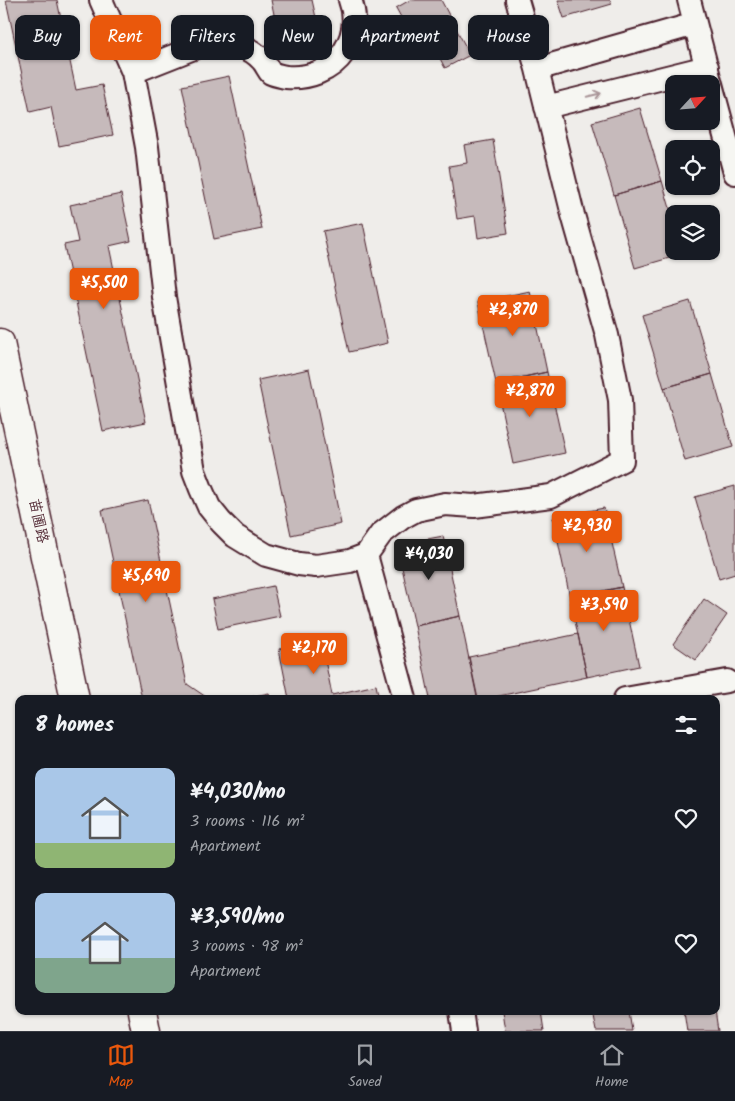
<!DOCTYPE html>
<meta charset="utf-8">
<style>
:root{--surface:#171b24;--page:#20242c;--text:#f1f3f6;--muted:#9ea1a6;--line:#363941;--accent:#ea580c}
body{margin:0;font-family:Kalam,"LXGW WenKai TC",sans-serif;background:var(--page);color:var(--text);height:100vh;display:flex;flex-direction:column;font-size:19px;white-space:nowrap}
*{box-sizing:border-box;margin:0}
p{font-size:16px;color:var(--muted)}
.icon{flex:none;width:28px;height:28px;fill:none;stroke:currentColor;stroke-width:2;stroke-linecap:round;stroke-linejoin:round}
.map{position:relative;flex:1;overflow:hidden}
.drawer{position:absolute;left:15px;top:695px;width:705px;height:320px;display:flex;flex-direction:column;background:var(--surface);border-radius:10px;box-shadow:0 1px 4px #0004}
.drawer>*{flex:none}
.top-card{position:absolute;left:15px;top:15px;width:705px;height:45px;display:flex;gap:10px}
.needle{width:32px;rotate:64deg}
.fabs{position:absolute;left:665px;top:75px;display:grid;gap:10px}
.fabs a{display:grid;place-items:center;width:55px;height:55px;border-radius:10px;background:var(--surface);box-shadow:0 1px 4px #0004;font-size:25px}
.price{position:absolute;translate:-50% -42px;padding:0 11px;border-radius:5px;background:var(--accent);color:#fff;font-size:16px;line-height:32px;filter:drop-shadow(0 1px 2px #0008)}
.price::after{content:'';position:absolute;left:50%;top:30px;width:15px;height:11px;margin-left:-8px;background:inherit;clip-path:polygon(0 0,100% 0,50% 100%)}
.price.on{background:#222;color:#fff}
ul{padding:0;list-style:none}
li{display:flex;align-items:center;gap:15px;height:125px;padding:0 20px}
li span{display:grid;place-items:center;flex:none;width:140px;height:100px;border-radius:10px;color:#555}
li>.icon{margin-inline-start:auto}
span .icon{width:60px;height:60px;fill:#fffc;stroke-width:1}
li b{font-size:21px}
h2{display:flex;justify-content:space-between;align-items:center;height:60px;padding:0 20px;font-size:21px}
.tag{padding:0 18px;border-radius:10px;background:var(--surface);box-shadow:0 1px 4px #0004;font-size:18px;line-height:45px}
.tag.on{background:var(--accent);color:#fff}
.tabs{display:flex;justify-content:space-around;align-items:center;height:70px;border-top:1px solid var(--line);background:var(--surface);font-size:14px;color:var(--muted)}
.tabs a{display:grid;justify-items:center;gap:2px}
.tabs .on{color:var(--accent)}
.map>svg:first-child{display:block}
.building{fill:#c6babb;stroke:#4a1f2b}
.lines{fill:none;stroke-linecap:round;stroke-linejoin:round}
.street-casing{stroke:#4a1f2b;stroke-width:26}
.secondary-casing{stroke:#4a1f2b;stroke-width:31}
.street{stroke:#f6f6f2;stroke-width:22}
.secondary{stroke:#f6f6f2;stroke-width:28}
.oneway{stroke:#a99598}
.labels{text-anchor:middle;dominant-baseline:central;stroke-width:4;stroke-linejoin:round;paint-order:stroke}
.street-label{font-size:15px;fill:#4a1f2b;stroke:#f6f6f2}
</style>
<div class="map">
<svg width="735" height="1031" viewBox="0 0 735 1031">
<rect width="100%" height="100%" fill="#efedea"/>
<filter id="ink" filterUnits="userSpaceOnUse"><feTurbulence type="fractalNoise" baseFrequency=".02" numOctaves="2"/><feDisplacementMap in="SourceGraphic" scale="10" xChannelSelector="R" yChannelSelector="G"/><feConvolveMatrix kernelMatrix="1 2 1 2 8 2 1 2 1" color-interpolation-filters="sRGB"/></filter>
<g filter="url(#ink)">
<!-- building -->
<path class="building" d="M 6,0 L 57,0 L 76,90 L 102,85 L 113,135 L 59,146 L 51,107 L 30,112 Z
M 271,0 L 312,0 L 321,40 L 281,48 Z
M 410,0 L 441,0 L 470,55 L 445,68 L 434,47 L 421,54 L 396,8 Z
M 558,0 L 610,0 L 612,4 L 564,18 Z
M 229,76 L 262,229 L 214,239 L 182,86 Z
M 640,108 L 662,181 L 614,195 L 592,122 Z
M 493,140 L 508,233 L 478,238 L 475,216 L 457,219 L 449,166 L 467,163 L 464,145 Z
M 662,181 L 674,222 L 674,251 L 682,251 L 683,254 L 635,268 L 614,195 Z
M 121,194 L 131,241 L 109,246 L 146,422 L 103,431 L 64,245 L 78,242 L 70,205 Z
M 363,223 L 388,343 L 349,352 L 323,231 Z
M 530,291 L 547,372 L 496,383 L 478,302 Z
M 690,301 L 712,374 L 664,388 L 642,315 Z
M 309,369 L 341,524 L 291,535 L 258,380 Z
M 547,372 L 565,453 L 513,464 L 496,383 Z
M 712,374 L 733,447 L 685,461 L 664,388 Z
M 735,486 L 735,574 L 719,579 L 695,497 Z
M 148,500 L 187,684 L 209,699 L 142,699 L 102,510 Z
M 604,508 L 622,587 L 570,598 L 553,518 Z
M 443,536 L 460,616 L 415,626 L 397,545 Z
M 273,586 L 280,616 L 218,629 L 212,599 Z
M 622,587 L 639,666 L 587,677 L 570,598 Z
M 704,599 L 727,615 L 696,660 L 673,644 Z
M 460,616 L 477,697 L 467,699 L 430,699 L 415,626 Z
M 578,634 L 587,677 L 485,699 L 478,699 L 469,657 Z
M 321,640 L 332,695 L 376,685 L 379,699 L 289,699 L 279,649 Z
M 269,693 L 270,699 L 241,699 Z
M 502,1011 L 541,1011 L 544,1031 L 505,1031 Z
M 592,1011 L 629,1011 L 632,1031 L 596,1031 Z
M 684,1011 L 715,1011 L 718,1031 L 687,1031 Z"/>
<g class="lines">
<!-- street casing -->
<g class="street-casing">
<path id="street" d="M 101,0 L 133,72 L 147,147 L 164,297 L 194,471 L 201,489 L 209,507 L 221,522 L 235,536 L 266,555 L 299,564 L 316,566 L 350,561 L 366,555 L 381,534 L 403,517 L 416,510 L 445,504 L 474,506 L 551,496 L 622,460 L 620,400 L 607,335 L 573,215 L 537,69 L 517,0
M 689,0 L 710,81
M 537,69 L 695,24
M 133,72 L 209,42 C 230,41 248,45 262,60 C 266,64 268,70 271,73 C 275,75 282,76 286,77 C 308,79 331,71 344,52 C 354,36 357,18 350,0
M 711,84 L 735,173
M 546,107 L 707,67
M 366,555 L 405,699
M 625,699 L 727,681
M 461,1011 L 464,1031"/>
</g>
<!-- secondary casing -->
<g class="secondary-casing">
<path id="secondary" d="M 0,343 L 75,699
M 142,1011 L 146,1031"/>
</g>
<!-- street -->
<use href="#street" class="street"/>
<!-- secondary -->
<use href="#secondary" class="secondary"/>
</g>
<!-- one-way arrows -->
<defs><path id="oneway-shaft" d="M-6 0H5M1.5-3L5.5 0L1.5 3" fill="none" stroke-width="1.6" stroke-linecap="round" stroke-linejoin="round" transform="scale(1.25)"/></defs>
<use class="oneway" href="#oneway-shaft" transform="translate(594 95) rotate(-14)"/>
</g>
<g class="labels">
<!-- street labels -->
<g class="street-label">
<text transform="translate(38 521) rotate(78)">苗圃路</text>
</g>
</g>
</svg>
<div class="fabs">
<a><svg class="needle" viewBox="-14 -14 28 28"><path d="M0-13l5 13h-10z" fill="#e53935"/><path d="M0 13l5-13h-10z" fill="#9ea1a6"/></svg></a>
<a><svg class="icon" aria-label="locate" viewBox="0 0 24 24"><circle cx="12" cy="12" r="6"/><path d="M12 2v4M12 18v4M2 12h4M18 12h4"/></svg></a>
<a><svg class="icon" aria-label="layers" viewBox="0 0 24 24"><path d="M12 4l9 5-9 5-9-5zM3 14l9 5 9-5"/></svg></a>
</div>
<b class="price" style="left:104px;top:310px">¥5,500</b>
<b class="price" style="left:513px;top:337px">¥2,870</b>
<b class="price" style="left:530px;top:418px">¥2,870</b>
<b class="price" style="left:587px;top:553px">¥2,930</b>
<b class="price on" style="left:429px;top:581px">¥4,030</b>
<b class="price" style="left:146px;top:603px">¥5,690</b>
<b class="price" style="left:604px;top:632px">¥3,590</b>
<b class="price" style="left:314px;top:675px">¥2,170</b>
<div class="top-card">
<a class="tag">Buy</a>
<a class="tag on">Rent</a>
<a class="tag">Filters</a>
<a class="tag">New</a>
<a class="tag">Apartment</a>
<a class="tag">House</a>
</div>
<section class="drawer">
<h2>8 homes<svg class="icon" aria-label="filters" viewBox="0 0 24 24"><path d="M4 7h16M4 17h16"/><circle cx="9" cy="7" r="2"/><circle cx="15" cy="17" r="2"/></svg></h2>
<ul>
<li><span style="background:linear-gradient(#a9c7e8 75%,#8fb573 0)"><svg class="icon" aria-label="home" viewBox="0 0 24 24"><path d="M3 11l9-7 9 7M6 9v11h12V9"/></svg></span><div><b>¥4,030/mo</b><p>3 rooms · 116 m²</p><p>Apartment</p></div><svg class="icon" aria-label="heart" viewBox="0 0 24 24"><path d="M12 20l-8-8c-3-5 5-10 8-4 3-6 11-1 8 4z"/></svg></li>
<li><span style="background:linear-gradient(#a9c7e8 65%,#7fa58c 0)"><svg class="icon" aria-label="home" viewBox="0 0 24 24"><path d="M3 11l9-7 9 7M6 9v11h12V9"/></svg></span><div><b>¥3,590/mo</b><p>3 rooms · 98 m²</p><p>Apartment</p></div><svg class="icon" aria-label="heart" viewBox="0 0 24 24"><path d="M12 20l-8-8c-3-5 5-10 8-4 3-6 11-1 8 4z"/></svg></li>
</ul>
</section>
</div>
<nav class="tabs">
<a class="on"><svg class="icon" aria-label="map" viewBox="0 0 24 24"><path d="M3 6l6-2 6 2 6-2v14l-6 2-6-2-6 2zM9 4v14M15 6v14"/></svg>Map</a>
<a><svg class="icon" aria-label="saved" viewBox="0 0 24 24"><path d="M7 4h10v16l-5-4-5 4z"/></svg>Saved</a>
<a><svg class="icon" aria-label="home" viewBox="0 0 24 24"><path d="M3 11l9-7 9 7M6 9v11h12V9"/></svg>Home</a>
</nav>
